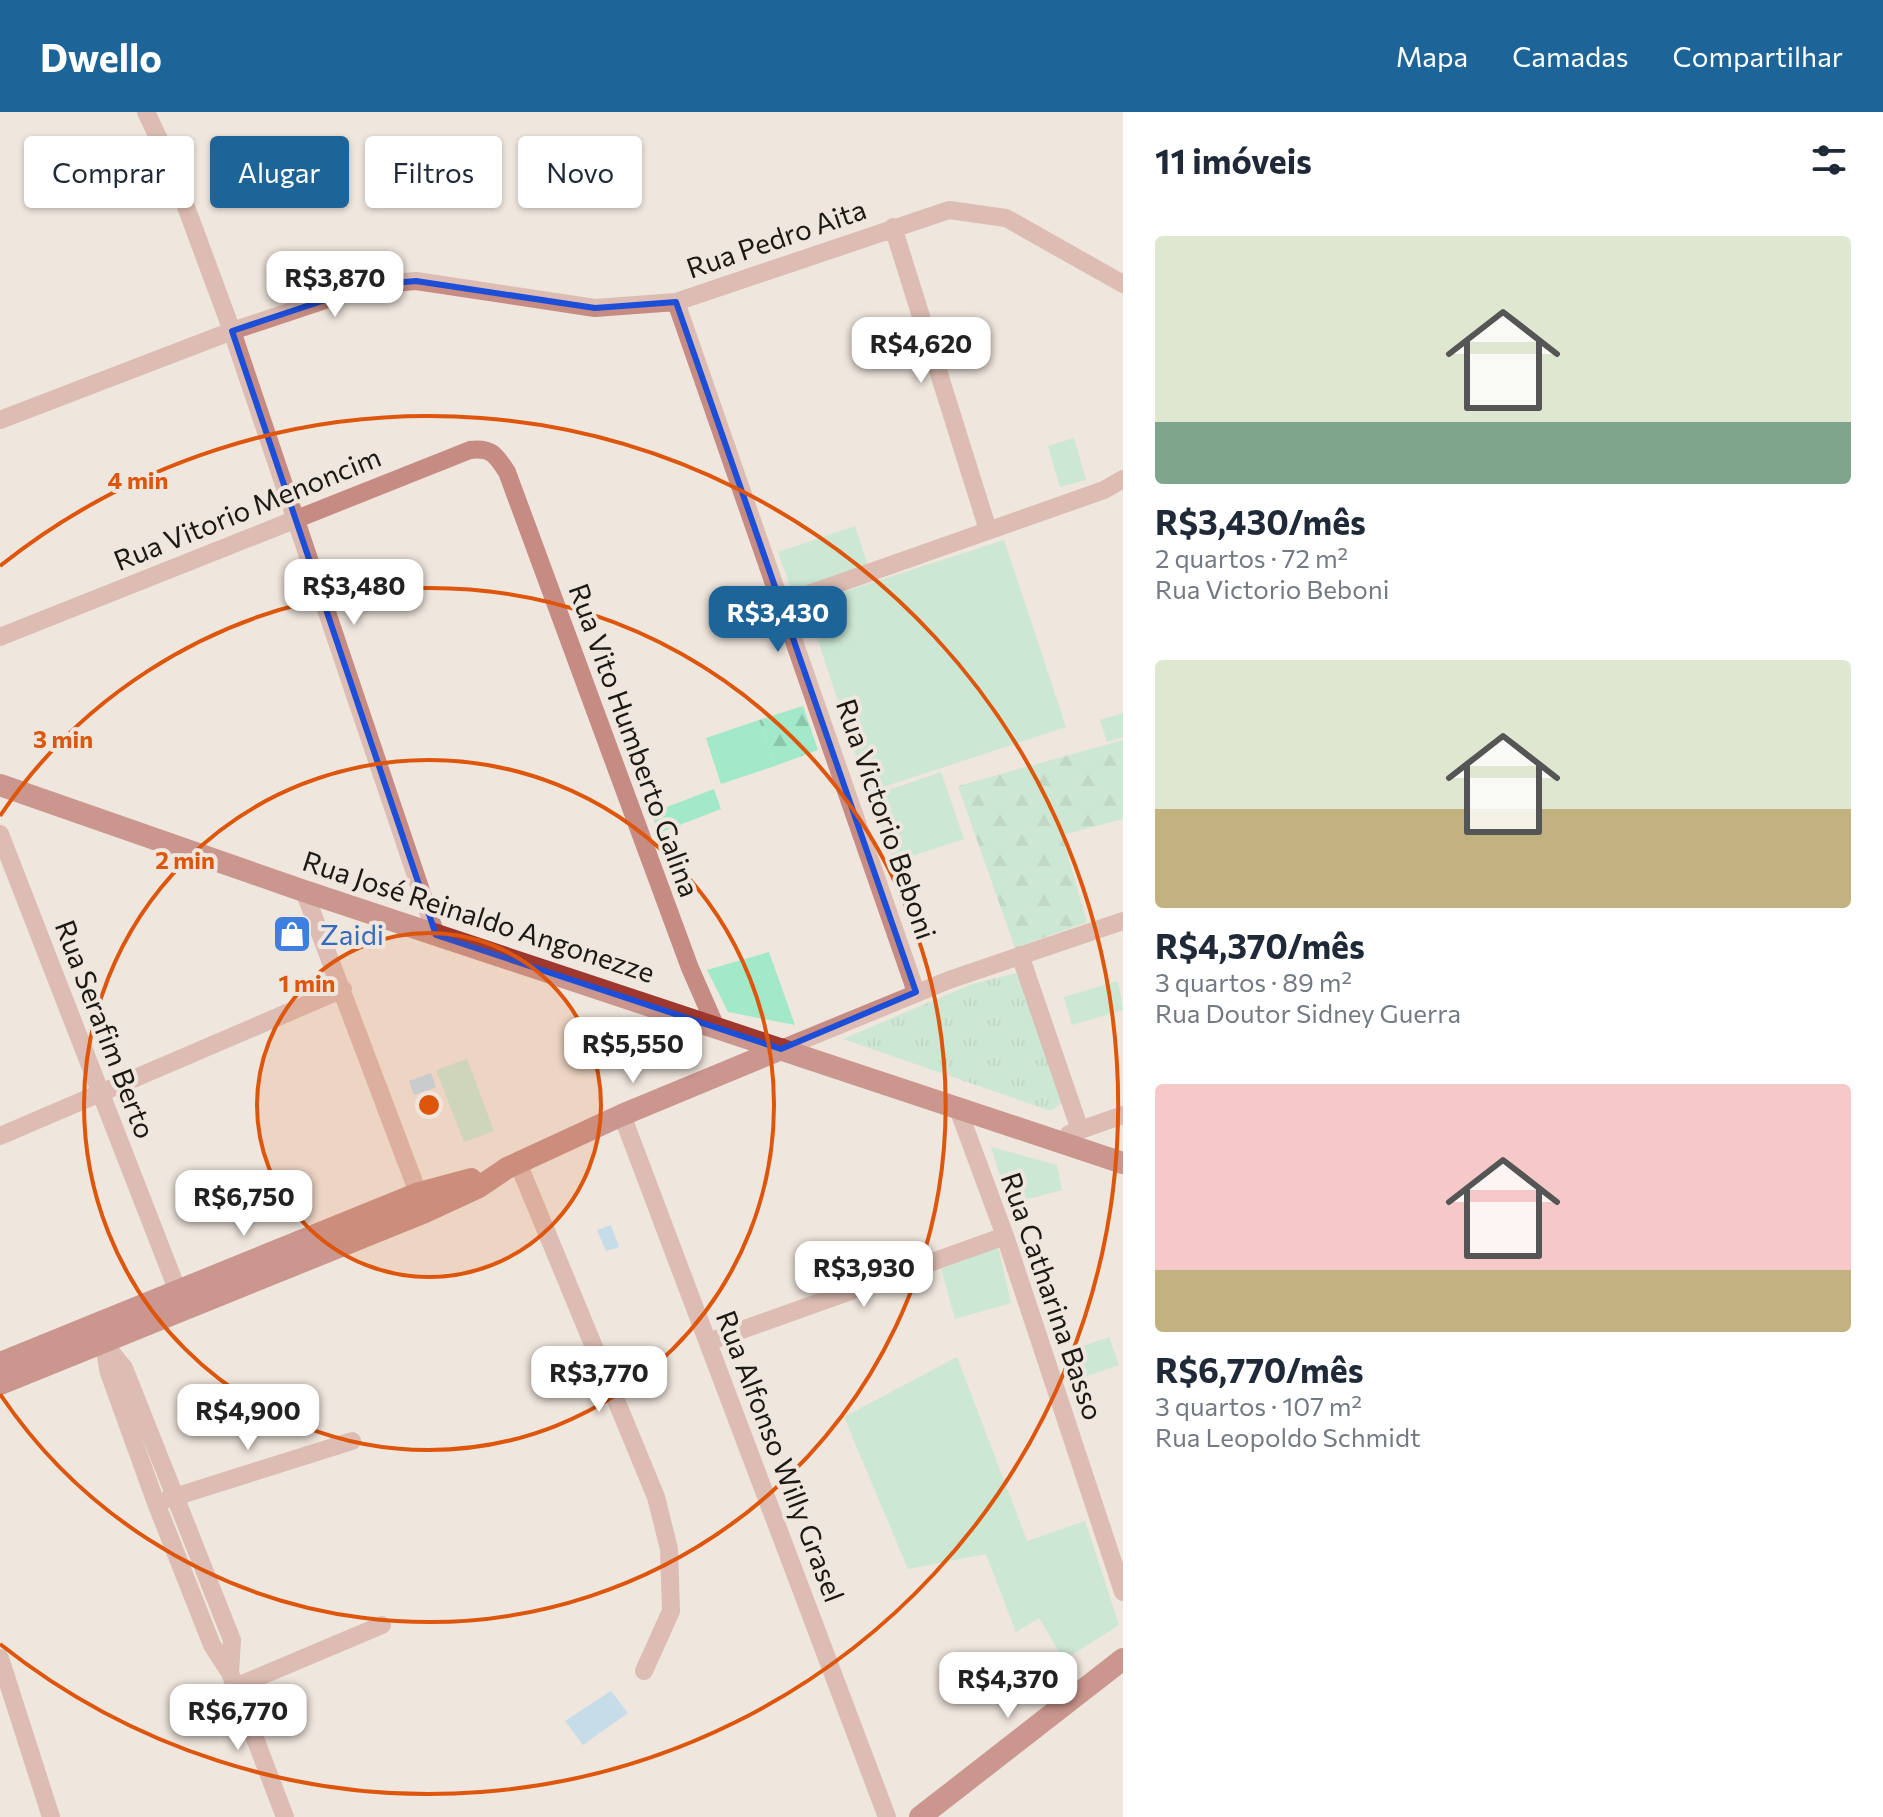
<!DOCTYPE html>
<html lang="pt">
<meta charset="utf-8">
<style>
:root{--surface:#fff;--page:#f6f6f7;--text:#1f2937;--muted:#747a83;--accent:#1d6599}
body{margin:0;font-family:Commissioner,sans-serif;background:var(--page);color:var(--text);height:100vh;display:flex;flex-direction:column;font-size:30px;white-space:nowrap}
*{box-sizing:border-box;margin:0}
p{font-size:26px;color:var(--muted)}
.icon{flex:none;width:44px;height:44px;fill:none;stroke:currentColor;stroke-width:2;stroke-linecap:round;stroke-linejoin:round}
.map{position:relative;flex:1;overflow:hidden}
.drawer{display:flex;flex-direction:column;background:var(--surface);width:760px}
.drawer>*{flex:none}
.guide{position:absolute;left:24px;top:24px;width:760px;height:72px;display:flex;gap:16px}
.price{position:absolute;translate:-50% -68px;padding:0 18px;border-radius:16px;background:#fff;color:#222;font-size:26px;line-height:52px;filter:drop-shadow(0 2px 4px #0008)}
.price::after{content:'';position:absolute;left:50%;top:48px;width:24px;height:18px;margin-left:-12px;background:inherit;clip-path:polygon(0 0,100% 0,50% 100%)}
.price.current{background:var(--accent);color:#fff}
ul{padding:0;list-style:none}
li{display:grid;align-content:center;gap:16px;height:424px;padding:0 32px}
li span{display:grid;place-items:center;height:248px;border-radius:8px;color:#555}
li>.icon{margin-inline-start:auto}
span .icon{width:144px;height:144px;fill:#fffc;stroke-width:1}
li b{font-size:34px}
h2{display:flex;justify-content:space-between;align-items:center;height:96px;padding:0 32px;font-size:34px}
.pill{padding:0 28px;border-radius:8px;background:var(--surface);box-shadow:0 2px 6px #0004;font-size:28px;line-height:72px}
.pill.current{background:var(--accent);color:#fff}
header{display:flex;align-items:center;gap:48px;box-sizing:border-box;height:112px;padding:0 40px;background:var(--accent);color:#fff}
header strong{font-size:38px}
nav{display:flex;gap:44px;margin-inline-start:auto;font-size:28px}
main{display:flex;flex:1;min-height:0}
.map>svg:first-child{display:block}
.grass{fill:#a2e9c9}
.forest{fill:url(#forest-firs)}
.park{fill:url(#park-tufts)}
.water{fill:#94d2f8}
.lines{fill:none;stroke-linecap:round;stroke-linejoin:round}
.minor{stroke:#c68b82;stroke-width:18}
.major{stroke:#9e372d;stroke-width:22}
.marked{fill:none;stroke:#1d4ed8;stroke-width:6;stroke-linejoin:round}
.ring{fill:none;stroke:#de560c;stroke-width:4}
.labels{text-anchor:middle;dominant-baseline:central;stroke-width:8;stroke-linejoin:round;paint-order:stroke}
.street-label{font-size:28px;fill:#1c1915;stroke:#efe6dd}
.shop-label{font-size:28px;fill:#366cbe;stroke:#efe6dd;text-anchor:start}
.centre{fill:#de560c;stroke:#efe6dd;stroke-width:4}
.ring-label{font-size:24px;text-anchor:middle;font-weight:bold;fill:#de560c;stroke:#efe6dd;stroke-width:8;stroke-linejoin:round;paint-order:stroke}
</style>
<header>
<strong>Dwello</strong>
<nav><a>Mapa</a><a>Camadas</a><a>Compartilhar</a></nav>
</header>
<main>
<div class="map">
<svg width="1123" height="1705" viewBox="0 0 1123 1705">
<defs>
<pattern id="forest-firs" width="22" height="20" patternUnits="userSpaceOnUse" patternTransform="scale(2)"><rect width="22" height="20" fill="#a2e9c9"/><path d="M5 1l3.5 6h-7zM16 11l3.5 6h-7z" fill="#8bc7ac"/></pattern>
<pattern id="park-tufts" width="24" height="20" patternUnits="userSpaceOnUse" patternTransform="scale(2)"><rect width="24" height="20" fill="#a2e9c9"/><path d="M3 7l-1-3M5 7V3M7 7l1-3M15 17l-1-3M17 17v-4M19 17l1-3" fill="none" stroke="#8bc7ac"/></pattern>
</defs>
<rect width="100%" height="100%" fill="#efe6dd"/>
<!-- grass -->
<path class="grass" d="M 1074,326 L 1086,368 L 1060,375 L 1048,334 Z
M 855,414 L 868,453 L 792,479 L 778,440 Z
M 1004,428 L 1066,615 L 868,680 L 806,492 Z
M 1123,601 L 1123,625 L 1107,630 L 1100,608 Z
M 759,608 L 775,654 L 721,672 L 706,626 Z
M 941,660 L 964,727 L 894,750 L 871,684 Z
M 714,677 L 721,697 L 659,721 L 651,701 Z
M 769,840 L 795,913 L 728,900 L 707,858 Z
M 1118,869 L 1123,898 L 1072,913 L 1064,885 Z
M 467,947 L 494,1019 L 464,1030 L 436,958 Z
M 991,1035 L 1057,1053 L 1062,1078 L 1009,1092 Z
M 998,1135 L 1011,1191 L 955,1207 L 941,1157 Z
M 1109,1225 L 1119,1253 L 1070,1270 L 1060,1242 Z
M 957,1245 L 1027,1429 L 1085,1409 L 1119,1513 L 1064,1548 L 1039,1506 L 1016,1520 L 986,1442 L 908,1457 L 844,1305 Z"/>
<!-- forest -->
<path class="forest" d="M 803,594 L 818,638 L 775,654 L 759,608 Z
M 1123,628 L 1123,707 L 1062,723 L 1087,810 L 1015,836 L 958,674 Z"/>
<!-- park -->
<path class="park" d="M 1017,861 L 1064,989 L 1051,999 L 843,927 L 972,872 Z"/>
<!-- water -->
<path class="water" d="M 431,961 L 436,975 L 414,983 L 409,969 Z
M 611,1113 L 619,1135 L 606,1139 L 597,1118 Z
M 611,1579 L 628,1601 L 583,1633 L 565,1609 Z"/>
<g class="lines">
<!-- minor -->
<path class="minor" d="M 146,0 L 168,46 L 232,219 L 436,823
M 893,115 L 988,418
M 676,190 L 916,880
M 0,308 L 232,219 L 370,173 L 416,169 L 595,196 L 676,190 L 949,98 L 1006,106 L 1123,172
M 783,491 L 1104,378 L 1123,367
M 0,525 L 470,338 C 491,335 496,343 507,360 L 690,856 L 715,913
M 0,722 L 182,1190
M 304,779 L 423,1094
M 1020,843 L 1080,1018
M 781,937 L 949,868 L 1123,809
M 958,997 L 1005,1124 L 1123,1480
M 622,1003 L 887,1705
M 1069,1022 L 1123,1003
M 0,1024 L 343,877
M 518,1051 L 656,1385 L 669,1437 L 671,1499 L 644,1559
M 103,1229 L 109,1261 L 156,1391 L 212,1533 L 230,1561 L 285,1705
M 708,1230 L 1005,1124
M 104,1231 L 124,1256 L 232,1528 L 230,1561
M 168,1387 L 352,1329
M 0,1546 L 51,1705
M 235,1575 L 382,1513"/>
<!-- major -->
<path class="major" d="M 0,673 L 304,779 L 1123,1051
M 0,1251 L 419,1081 L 471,1067
M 0,1272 L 425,1100 L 479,1075 L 507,1056 L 622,1003 L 781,937
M 920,1705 L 1123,1547"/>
</g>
<!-- marked area -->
<path d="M0 0H1123V1705H0ZM 416,169 L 595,196 L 676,190 L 916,880 L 781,937 L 436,823 L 232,219 L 370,173 Z" fill="#efe6dd" fill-opacity=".55" fill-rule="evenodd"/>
<path class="marked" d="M 416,169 L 595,196 L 676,190 L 916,880 L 781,937 L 436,823 L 232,219 L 370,173 Z"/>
<!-- distance rings -->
<circle cx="429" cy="993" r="172" fill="#de560c" fill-opacity=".12"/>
<g class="ring">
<circle cx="429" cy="993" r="172"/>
<circle cx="429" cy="993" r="345"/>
<path d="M0 704A517 517 0 1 1 0 1282"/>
<path d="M0 454A689 689 0 1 1 0 1532"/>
</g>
<!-- icons -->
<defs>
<g id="shop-square" transform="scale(2)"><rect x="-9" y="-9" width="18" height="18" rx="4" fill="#3f7fe0" stroke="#efe6dd"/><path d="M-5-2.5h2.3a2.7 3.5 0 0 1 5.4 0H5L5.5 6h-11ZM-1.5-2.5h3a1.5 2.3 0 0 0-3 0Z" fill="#fff"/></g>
</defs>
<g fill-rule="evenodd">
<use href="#shop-square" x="292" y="822"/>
</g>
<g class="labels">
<!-- street labels -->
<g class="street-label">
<text transform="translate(776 126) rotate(-19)">Rua Pedro Aita</text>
<text transform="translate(247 396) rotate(-22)">Rua Vitorio Menoncim</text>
<text transform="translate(635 628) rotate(70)">Rua Vito Humberto Galina</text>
<text transform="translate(887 707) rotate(71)">Rua Victorio Beboni</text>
<text transform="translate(479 804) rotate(18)">Rua José Reinaldo Angonezze</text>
<text transform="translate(106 917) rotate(69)">Rua Serafim Berto</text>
<text transform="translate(1053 1184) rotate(71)">Rua Catharina Basso</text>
<text transform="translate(781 1344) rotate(69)">Rua Alfonso Willy Grasel</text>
</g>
<!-- shop labels -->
<g class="shop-label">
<text x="320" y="822">Zaidi</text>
</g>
</g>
<circle cx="429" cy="993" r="12" class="centre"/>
<g class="ring-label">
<text x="138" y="377">4 min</text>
<text x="63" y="636">3 min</text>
<text x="185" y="757">2 min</text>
<text x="307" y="880">1 min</text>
</g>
</svg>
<b class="price" style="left:335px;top:207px">R$3,870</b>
<b class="price" style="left:921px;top:273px">R$4,620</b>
<b class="price" style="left:354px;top:515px">R$3,480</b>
<b class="price current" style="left:778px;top:542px">R$3,430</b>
<b class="price" style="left:633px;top:973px">R$5,550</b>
<b class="price" style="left:244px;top:1126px">R$6,750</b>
<b class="price" style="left:864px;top:1197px">R$3,930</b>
<b class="price" style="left:599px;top:1302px">R$3,770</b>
<b class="price" style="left:248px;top:1340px">R$4,900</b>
<b class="price" style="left:1008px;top:1608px">R$4,370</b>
<b class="price" style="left:238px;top:1640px">R$6,770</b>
<div class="guide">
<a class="pill">Comprar</a>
<a class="pill current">Alugar</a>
<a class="pill">Filtros</a>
<a class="pill">Novo</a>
</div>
</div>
<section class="drawer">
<h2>11 imóveis<svg class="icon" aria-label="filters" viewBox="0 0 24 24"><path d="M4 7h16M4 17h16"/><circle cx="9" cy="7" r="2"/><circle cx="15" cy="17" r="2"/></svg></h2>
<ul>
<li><span style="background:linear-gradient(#dfe7d0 75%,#7fa58c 0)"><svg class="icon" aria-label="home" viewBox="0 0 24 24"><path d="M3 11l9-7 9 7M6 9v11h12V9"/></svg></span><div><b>R$3,430/mês</b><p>2 quartos · 72 m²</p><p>Rua Victorio Beboni</p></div></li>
<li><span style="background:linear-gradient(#dfe7d0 60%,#c2b280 0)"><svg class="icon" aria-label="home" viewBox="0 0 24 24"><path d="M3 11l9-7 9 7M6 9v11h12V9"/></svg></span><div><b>R$4,370/mês</b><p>3 quartos · 89 m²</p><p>Rua Doutor Sidney Guerra</p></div></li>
<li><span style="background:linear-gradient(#f6c9c9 75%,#c2b280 0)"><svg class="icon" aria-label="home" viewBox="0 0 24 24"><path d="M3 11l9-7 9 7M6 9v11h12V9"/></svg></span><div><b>R$6,770/mês</b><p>3 quartos · 107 m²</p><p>Rua Leopoldo Schmidt</p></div></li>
</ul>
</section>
</main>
